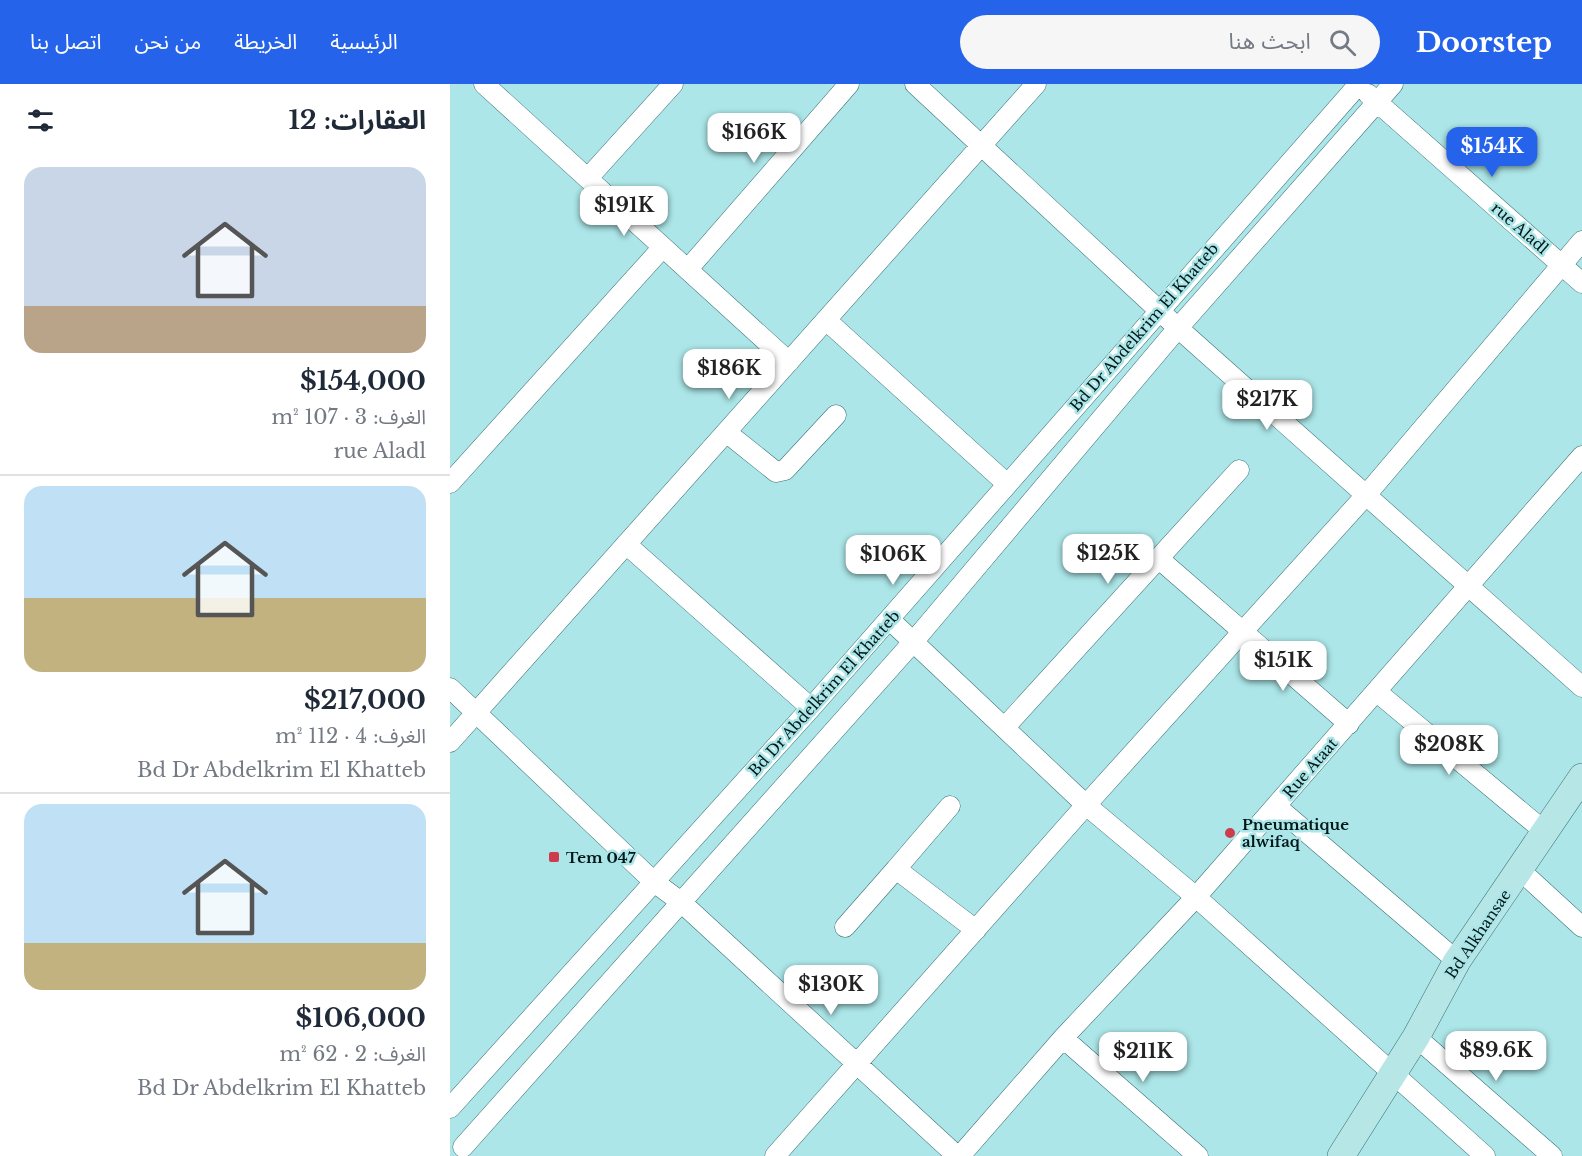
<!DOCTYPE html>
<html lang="ar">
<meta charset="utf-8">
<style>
:root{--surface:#fff;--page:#f6f6f7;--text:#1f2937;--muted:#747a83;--line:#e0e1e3;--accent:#2563eb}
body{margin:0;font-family:"Libre Baskerville","Noto Sans Arabic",serif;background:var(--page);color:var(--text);direction:rtl;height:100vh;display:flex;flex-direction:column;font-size:22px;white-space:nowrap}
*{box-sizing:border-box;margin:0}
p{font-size:20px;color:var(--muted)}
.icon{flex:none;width:33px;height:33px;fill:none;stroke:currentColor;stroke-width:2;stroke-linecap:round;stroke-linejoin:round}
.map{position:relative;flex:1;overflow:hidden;direction:ltr}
.drawer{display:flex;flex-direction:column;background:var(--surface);width:450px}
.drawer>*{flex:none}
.price{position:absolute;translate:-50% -51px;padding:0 14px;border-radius:12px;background:#fff;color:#222;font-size:20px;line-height:39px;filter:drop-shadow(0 2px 3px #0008)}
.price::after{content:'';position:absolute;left:50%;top:36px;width:18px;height:14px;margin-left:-9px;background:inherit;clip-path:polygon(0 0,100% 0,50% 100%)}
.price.active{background:var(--accent);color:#fff}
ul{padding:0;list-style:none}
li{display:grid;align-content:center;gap:12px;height:318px;padding:0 24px}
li+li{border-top:2px solid var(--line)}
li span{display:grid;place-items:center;height:186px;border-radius:18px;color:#555}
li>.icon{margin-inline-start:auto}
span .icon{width:108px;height:108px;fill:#fffc;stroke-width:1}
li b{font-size:26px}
h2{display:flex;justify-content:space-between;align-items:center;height:72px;padding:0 24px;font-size:26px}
header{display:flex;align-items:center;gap:36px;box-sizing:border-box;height:84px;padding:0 30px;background:var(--accent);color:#fff}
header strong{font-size:28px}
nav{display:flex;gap:33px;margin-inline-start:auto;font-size:21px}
.search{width:420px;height:54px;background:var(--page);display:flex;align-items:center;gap:15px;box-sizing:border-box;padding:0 21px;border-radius:33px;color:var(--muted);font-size:22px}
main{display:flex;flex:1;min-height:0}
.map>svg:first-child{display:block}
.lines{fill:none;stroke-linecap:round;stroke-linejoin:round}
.minor-casing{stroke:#3a7173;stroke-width:21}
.secondary-casing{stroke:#3a7173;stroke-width:28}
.minor{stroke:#fff;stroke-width:20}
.secondary{stroke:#b7e6e7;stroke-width:27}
.poi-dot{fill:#cc3c4a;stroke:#ace6e8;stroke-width:2}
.labels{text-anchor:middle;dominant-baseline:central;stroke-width:5;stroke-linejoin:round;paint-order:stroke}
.street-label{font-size:15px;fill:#021718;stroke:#ace6e8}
.poi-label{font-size:15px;font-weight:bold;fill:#021718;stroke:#ace6e8;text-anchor:start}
</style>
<header>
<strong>Doorstep</strong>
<div class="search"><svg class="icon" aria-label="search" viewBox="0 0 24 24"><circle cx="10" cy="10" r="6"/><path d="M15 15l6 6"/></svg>ابحث هنا</div>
<nav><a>الرئيسية</a><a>الخريطة</a><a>من نحن</a><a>اتصل بنا</a></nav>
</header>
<main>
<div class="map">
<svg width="1132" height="1072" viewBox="0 0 1132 1072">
<rect width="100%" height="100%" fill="#ace6e8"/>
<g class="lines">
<!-- minor casing -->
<g class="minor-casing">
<path id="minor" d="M 34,0 L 339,278
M 465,0 L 728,244 L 1132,603
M 918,10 L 1132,199
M 138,94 L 223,0
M 238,185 L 399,0
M 376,236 L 556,399
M 276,348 L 326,388 L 335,386 L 386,331
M 0,399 L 213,163
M 176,460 L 361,624
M 708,474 L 899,640
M 439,535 L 636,721 L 746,813 L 1035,1072
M 0,604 L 204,798 L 231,818 L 507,1072
M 927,608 L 1094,747
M 555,643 L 789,386
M 0,658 L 586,0
M 500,722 L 446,785 L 526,846
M 826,722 L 1007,877
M 1071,787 L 1132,843
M 395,843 L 446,785
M 966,953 L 1102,1072
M 613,954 L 748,1072
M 0,1024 L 361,624 L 909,0
M 13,1063 L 464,557 L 728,244 L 943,0
M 325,1072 L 636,721 L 917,410 L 1132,157
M 510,1072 L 613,954 L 746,813 L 1132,372"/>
</g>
<!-- secondary casing -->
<g class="secondary-casing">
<path id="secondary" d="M 891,1072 L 966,953 L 1007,877 L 1132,693"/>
</g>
<!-- minor -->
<use href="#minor" class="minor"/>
<!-- secondary -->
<use href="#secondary" class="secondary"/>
</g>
<!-- markers -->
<g class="poi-dot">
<circle cx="780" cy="749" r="6"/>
<rect x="98" y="767" width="12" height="12" rx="3"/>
</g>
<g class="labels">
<!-- street labels -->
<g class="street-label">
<text transform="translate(1070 144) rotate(41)">rue Aladl</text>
<text transform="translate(694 243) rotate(-49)">Bd Dr Abdelkrim El Khatteb</text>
<text transform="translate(374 609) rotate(-48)">Bd Dr Abdelkrim El Khatteb</text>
<text transform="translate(860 684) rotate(-49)">Rue Ataat</text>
<text transform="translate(1028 850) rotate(-56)">Bd Alkhansae</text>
</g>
<!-- poi labels -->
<g class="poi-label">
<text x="792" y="740">Pneumatique<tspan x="792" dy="17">alwifaq</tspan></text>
<text x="116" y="773">Tem 047</text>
</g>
</g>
</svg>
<b class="price" style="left:304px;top:80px">$166K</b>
<b class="price active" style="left:1042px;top:94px">$154K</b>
<b class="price" style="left:174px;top:153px">$191K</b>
<b class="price" style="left:279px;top:316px">$186K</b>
<b class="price" style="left:817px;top:347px">$217K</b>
<b class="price" style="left:658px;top:501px">$125K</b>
<b class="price" style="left:443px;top:502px">$106K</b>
<b class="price" style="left:833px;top:608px">$151K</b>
<b class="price" style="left:999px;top:692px">$208K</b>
<b class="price" style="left:381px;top:932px">$130K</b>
<b class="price" style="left:1046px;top:998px">$89.6K</b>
<b class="price" style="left:693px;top:999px">$211K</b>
</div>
<section class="drawer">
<h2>العقارات: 12<svg class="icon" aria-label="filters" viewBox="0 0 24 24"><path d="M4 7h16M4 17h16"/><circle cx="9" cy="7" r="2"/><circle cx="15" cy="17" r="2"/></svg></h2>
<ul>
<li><span style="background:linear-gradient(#c9d6e8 75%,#b9a48a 0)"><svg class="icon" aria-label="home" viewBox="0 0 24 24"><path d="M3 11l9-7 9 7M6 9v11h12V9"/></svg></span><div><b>$154,000</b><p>الغرف: 3 · 107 m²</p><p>rue Aladl</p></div></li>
<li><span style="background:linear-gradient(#bfe0f5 60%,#c2b280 0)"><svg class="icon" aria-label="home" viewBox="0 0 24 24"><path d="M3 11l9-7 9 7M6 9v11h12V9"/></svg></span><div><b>$217,000</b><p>الغرف: 4 · 112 m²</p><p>Bd Dr Abdelkrim El Khatteb</p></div></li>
<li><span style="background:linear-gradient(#bfe0f5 75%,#c2b280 0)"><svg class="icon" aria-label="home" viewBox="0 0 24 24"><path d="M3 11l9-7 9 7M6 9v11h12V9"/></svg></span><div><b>$106,000</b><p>الغرف: 2 · 62 m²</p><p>Bd Dr Abdelkrim El Khatteb</p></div></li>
</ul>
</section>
</main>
